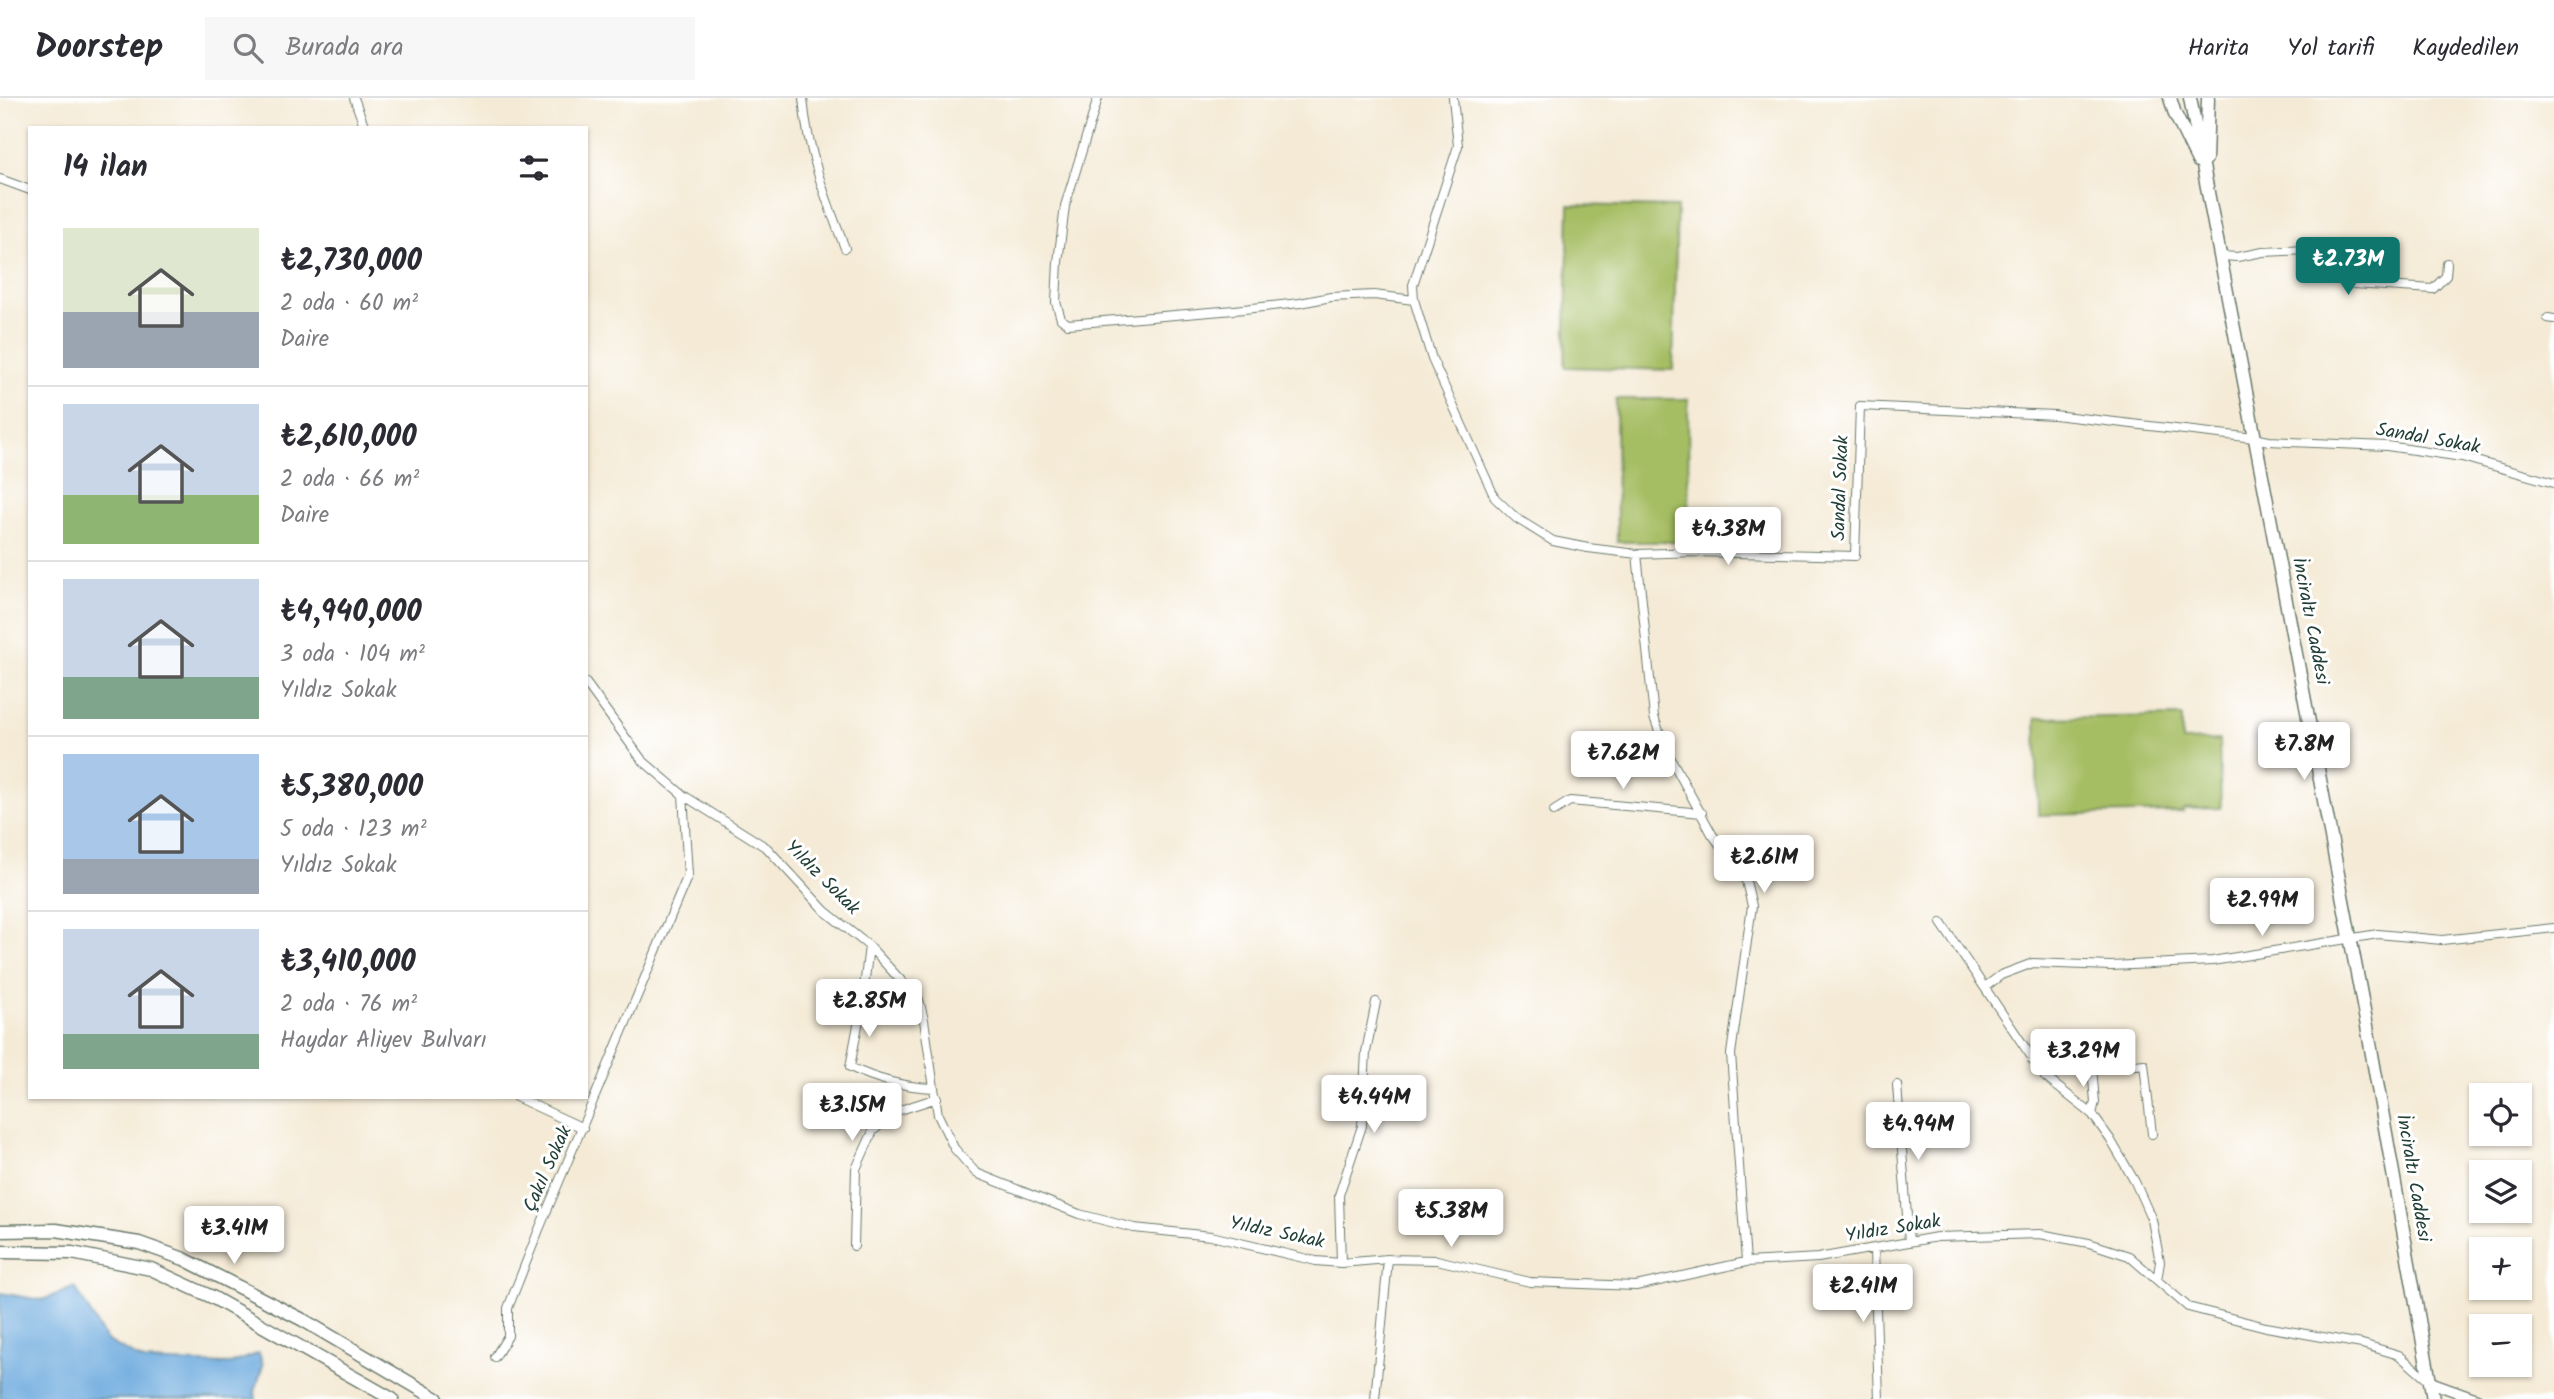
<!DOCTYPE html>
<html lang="tr">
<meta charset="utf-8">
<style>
:root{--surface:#fff;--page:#f7f7f7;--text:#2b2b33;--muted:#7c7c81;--line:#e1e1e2;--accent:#0f766e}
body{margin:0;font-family:Kalam,sans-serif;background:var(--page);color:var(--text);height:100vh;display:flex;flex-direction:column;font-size:26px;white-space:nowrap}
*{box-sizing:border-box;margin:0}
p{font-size:23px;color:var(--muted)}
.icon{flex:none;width:38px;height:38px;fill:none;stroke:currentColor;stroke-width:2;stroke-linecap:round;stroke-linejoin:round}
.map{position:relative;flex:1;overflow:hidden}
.side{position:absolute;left:28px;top:28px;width:560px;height:973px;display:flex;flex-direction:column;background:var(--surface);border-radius:0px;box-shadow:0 2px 5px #0004}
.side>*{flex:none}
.controls{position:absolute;left:2469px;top:985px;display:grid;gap:14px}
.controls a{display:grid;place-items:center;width:63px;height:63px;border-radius:0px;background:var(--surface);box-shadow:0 2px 5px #0004;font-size:35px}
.price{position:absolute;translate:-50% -60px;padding:0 16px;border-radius:7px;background:#fff;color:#222;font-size:23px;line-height:46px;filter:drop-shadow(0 2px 4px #0008)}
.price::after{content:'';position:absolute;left:50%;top:42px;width:21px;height:16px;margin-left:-10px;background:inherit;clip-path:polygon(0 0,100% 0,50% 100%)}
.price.current{background:var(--accent);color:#fff}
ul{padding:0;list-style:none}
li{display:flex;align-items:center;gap:21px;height:175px;padding:0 35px}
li+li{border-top:2px solid var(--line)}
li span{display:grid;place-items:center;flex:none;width:196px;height:140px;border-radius:0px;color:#555}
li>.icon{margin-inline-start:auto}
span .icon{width:84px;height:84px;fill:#fffc;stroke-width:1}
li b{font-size:30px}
h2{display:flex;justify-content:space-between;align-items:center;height:84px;padding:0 35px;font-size:30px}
header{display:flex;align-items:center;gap:42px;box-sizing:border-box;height:98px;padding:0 35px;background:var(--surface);border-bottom:2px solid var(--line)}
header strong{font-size:33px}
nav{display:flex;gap:38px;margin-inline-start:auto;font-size:24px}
.search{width:490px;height:63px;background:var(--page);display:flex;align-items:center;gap:18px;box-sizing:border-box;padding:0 24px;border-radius:0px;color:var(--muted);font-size:26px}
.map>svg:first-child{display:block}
.green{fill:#a6be64;stroke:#627e4c;stroke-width:2}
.water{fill:#6aa9dd;stroke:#447388;stroke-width:2}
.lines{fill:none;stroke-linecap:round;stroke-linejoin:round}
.minor-casing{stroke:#6a7a6c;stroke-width:10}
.tertiary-casing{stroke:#6a7a6c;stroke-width:13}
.secondary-casing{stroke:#6a7a6c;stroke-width:15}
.minor{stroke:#fff;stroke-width:8}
.tertiary{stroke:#fff;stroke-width:10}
.secondary{stroke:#fff;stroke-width:12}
.labels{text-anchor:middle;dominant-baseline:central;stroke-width:6;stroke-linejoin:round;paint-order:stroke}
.street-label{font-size:19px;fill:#1f3d34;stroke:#fff}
</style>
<header>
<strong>Doorstep</strong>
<div class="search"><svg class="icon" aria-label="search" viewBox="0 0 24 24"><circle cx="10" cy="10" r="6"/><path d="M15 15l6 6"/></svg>Burada ara</div>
<nav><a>Harita</a><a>Yol tarifi</a><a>Kaydedilen</a></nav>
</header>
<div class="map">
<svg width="2554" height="1301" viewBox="0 0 2554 1301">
<rect width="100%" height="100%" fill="#fff"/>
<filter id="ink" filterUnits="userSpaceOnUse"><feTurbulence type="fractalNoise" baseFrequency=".0143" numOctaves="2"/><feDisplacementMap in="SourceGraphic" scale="14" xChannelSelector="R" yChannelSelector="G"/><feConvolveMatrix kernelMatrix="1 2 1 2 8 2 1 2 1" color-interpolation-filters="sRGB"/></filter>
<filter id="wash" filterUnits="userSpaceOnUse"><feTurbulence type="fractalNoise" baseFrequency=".00686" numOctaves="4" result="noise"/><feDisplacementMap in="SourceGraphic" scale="28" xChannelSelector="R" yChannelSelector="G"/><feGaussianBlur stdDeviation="1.57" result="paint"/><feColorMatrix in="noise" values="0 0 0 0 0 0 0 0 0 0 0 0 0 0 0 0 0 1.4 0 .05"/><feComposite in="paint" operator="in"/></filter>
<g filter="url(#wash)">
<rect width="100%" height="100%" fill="#f4ead5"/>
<!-- green -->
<path class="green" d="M 1569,107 L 1677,109 L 1673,272 L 1565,269 Z
M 1616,301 L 1688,301 L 1689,444 L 1617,444 Z
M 2182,618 L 2182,643 L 2219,642 L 2221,710 L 2183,711 L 2183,714 L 2038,717 L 2036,620 Z"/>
<!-- water -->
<path class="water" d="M 75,1189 L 106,1242 L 144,1263 L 230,1266 L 259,1255 L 263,1267 L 255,1294 L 256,1301 L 0,1301 L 0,1195 L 42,1202 Z"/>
</g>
<g filter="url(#ink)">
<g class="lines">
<!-- minor casing -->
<g class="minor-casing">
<path id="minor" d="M 354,0 L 365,30
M 803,0 C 807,52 826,102 845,150
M 1098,0 L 1065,108 L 1058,164 L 1056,204 L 1061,221 L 1068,226 L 1234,212 L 1300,205 L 1331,199 L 1374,197 L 1414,202
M 1453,0 L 1458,48 L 1413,187 L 1414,202 L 1432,261 L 1495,400 L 1516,420 L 1553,443 L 1588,450 L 1637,456 L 1696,454 L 1855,458 L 1860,308 L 2054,317 L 2254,340 L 2269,343 L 2387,348 L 2462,359 L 2554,385
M 0,81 L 30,92
M 2222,158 L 2237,159 L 2263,154 L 2310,152 L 2333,173 L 2354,186 L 2433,191 L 2446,178 L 2447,165
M 2548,220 L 2554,221
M 1637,456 L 1654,619 L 1665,650 L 1712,736 L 1746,783 L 1752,808 L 1731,956 L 1746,1164
M 586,585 L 642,662 L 683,697 L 767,750 L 825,813 L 869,848 L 919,902 L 924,922 L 938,1017 L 954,1050 L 976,1075 L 1079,1116 L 1134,1130 L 1211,1138 L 1316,1163 L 1341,1165 L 1388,1161 L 1437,1162 L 1530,1184 L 1636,1188 L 1746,1164 L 1818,1160 L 1937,1139 L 2040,1136 L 2089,1145 L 2129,1158 L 2188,1209 L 2266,1229 L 2362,1246 L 2399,1257 L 2430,1284
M 1554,713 L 1570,703 L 1702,715
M 1941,825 L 2045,979 L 2092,1016 L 2110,1041 L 2135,1084 L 2152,1122 L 2160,1164 L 2157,1182
M 869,848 L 862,906 L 850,969 C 877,982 904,989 934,990
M 1985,889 L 2001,877 L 2033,865 L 2111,868 L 2212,863 L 2378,836 L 2442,842 L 2554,830
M 2032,962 L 2090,947 L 2095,1004 L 2092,1016
M 2092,972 L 2144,966 L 2152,1036
M 1897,987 L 1909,1144
M 516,999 L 583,1030
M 854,1148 L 856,1071 L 873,1033 L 897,1013 L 937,1000
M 1874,1152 L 1879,1301
M 1341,1165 L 1339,1097 L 1362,1028 L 1366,954 L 1376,904
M 495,1259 L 508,1238 L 508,1210 L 540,1129 L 688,777 L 683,697
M 1375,1301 L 1388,1161"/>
</g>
<!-- tertiary casing -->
<g class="tertiary-casing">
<path id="tertiary" d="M 2430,1284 L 2477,1301"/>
</g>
<!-- secondary casing -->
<g class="secondary-casing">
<path id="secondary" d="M 2170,0 L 2175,16 L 2198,63
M 2190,0 L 2367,928 L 2433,1301
M 2206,61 L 2208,0
M 0,1133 L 56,1132 L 139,1145 L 184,1161 L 303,1222 L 437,1301
M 0,1154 L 72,1155 L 151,1171 L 212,1199 L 392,1301"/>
</g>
<!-- minor -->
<use href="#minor" class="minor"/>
<!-- tertiary -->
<use href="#tertiary" class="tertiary"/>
<!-- secondary -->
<use href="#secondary" class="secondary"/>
</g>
</g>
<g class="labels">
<!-- street labels -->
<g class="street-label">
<text transform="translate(2428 341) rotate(10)">Sandal Sokak</text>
<text transform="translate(1841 390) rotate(-88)">Sandal Sokak</text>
<text transform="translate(2310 523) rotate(79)">İnciraltı Caddesi</text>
<text transform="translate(822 780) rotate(45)">Yıldız Sokak</text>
<text transform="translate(548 1071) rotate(-66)">Çakıl Sokak</text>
<text transform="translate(2413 1080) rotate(80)">İnciraltı Caddesi</text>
<text transform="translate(1893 1131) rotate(-9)">Yıldız Sokak</text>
<text transform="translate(1277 1135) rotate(12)">Yıldız Sokak</text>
</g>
</g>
</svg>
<div class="controls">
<a><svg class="icon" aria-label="locate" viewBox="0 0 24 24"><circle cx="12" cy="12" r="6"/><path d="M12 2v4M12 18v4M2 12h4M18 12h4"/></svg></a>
<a><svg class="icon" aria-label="layers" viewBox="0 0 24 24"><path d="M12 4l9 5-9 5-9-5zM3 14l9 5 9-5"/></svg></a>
<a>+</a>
<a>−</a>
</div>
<b class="price current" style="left:2348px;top:199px">₺2.73M</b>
<b class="price" style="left:1728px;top:469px">₺4.38M</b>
<b class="price" style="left:2304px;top:684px">₺7.8M</b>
<b class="price" style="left:1623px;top:693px">₺7.62M</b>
<b class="price" style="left:1764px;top:797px">₺2.61M</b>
<b class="price" style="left:2262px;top:840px">₺2.99M</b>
<b class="price" style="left:869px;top:941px">₺2.85M</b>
<b class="price" style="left:2083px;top:991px">₺3.29M</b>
<b class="price" style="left:1374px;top:1037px">₺4.44M</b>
<b class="price" style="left:852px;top:1045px">₺3.15M</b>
<b class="price" style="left:1918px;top:1064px">₺4.94M</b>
<b class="price" style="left:1451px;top:1151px">₺5.38M</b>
<b class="price" style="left:234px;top:1168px">₺3.41M</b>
<b class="price" style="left:1863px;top:1226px">₺2.41M</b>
<section class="side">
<h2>14 ilan<svg class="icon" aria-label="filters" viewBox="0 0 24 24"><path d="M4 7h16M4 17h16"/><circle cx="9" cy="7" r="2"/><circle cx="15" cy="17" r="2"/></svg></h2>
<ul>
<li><span style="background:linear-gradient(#dfe7d0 60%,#9aa5b1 0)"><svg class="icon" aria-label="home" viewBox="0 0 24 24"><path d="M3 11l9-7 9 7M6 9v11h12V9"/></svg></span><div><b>₺2,730,000</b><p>2 oda · 60 m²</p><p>Daire</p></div></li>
<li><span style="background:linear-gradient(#c9d6e8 65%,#8fb573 0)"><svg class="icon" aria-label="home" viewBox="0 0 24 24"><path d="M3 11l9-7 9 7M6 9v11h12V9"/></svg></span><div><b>₺2,610,000</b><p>2 oda · 66 m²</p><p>Daire</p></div></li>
<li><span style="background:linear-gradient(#c9d6e8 70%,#7fa58c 0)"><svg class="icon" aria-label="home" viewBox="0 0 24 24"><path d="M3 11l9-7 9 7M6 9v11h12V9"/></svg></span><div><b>₺4,940,000</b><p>3 oda · 104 m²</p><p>Yıldız Sokak</p></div></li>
<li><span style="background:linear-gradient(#a9c7e8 75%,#9aa5b1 0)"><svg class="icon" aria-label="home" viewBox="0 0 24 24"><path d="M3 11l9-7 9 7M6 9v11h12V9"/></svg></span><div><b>₺5,380,000</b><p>5 oda · 123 m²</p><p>Yıldız Sokak</p></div></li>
<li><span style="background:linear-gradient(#c9d6e8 75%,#7fa58c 0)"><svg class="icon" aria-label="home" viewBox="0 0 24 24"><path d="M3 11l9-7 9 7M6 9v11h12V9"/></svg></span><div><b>₺3,410,000</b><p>2 oda · 76 m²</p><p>Haydar Aliyev Bulvarı</p></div></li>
</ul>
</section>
</div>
